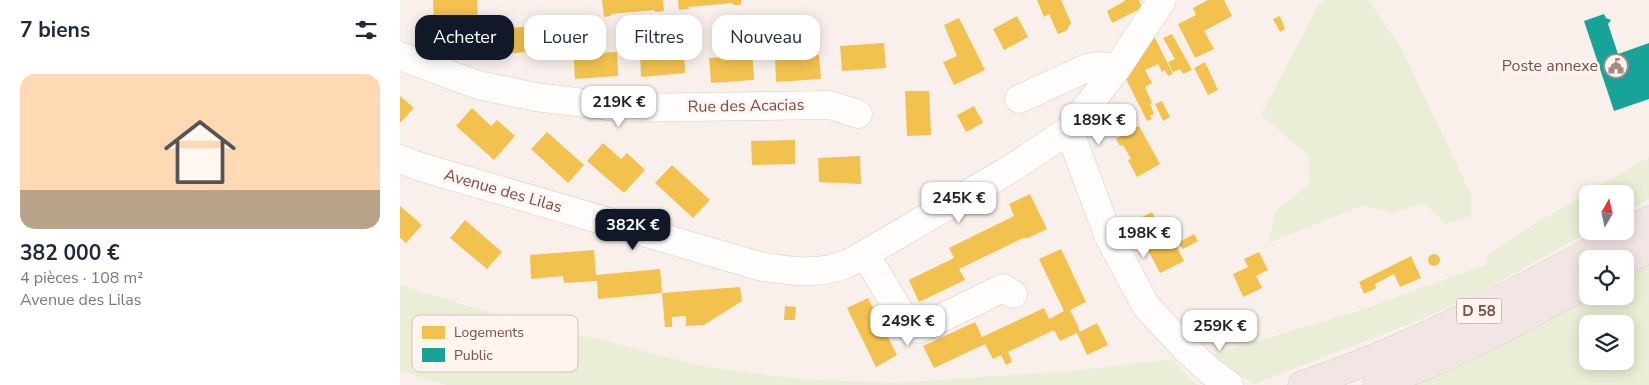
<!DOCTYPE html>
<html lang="fr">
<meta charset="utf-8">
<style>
:root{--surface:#fff;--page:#f2f2f3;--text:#1f2937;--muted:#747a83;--line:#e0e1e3;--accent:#111827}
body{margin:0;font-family:"Nunito Sans",sans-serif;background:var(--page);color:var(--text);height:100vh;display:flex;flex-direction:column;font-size:19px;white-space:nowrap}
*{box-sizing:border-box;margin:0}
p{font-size:16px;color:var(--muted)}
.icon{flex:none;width:28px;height:28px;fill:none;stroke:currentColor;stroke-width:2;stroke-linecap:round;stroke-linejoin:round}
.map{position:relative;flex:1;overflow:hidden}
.drawer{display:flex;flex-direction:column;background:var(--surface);width:400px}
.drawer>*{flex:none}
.hud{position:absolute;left:15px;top:15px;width:475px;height:45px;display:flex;gap:10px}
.needle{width:32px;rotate:9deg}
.buttons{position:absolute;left:1179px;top:185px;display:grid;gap:10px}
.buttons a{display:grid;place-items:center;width:55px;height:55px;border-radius:10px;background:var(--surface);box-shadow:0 2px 12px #0003;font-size:25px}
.price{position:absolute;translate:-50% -42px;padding:0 11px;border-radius:10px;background:#fff;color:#222;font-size:16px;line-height:32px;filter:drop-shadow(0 1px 2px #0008)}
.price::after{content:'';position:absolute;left:50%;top:30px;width:15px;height:11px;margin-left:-8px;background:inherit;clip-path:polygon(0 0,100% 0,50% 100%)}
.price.active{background:var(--accent);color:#fff}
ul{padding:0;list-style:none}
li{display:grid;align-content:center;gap:10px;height:265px;padding:0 20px}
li+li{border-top:1px solid var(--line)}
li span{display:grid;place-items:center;height:155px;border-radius:15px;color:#555}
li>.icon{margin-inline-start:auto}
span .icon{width:90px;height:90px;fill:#fffc;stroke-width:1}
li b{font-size:21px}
h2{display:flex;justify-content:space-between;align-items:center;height:60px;padding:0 20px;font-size:21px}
.tag{padding:0 18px;border-radius:15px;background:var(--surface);box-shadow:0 2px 12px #0003;font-size:18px;line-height:45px}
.tag.active{background:var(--accent);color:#fff}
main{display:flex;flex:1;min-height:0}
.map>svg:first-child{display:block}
.green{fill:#ebeed6;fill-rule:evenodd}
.homes{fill:#f2c14e}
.public{fill:#17a398}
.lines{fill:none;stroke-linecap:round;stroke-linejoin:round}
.minor-casing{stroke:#d8ccc8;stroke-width:29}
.highway-casing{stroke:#daccc9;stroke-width:29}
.minor{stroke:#fefdfc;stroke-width:28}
.highway{stroke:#f2e6e5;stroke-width:28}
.labels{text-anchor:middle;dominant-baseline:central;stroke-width:5;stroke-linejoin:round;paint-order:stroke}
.shield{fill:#fff4ef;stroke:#a2807b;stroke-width:1}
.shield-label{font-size:15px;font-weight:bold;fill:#7a4e49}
.poi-label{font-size:16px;fill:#7a4e49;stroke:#fff4ef;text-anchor:end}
.street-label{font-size:16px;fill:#7a4e49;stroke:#fff4ef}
.key{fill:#fff4ef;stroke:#d7c2bd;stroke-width:1}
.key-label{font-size:14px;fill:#7a4e49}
</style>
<main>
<section class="drawer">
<h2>7 biens<svg class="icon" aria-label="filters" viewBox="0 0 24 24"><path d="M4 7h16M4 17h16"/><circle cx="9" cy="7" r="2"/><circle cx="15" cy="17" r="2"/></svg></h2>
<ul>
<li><span style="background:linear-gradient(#ffd9b3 75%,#b9a48a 0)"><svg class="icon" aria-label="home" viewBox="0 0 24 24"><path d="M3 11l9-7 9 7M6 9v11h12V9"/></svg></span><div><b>382 000 €</b><p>4 pièces · 108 m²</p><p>Avenue des Lilas</p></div></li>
</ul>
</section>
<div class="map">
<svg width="1249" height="385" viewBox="0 0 1249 385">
<rect width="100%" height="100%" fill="#f9f0ec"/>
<!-- green -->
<path class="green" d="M 927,0 L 968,0 L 1001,48 L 1071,194 L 1071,216 L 1045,224 L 1025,203 L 992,213 L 963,205 L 869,243 L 874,212 L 910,184 L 908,155 L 861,115 L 919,4 Z
M 1249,157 L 1249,199 L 1225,212 L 1225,194 L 1188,194 L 1188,231 L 1190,231 L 1083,291 L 1020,320 L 854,384 L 831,370 L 812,355 L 955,312 L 1088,264 L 1086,256 L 1131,226 Z
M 1249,264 L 1249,385 L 1012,385 L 1041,374 L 1127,333 L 1192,296 L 1225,296 L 1225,278 ZM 1188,324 L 1225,324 L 1225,361 L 1188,361 Z
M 0,285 L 78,309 L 307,367 L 399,379 L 496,383 L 670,371 L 773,359 L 790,379 L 798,385 L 47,385 L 0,371 Z"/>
<!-- homes -->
<path class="homes" d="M 33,0 L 77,0 L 78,20 L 34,22 Z
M 202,0 L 263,0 L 264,11 L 255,12 L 255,10 L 211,14 L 211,16 L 204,17 Z
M 278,0 L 341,0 L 341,5 L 333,5 L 333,3 L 288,7 L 289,9 L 279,10 Z
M 637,0 L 661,0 L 671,23 L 666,31 L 658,34 L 649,14 L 644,17 Z
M 724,0 L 739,0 L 742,8 L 712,23 L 707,11 L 725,1 Z
M 808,0 L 824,0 L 832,16 L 804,31 L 814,49 L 795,58 L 778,24 L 796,15 L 793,8 Z
M 617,16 L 628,37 L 604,50 L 593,29 Z
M 880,16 L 885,29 L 880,32 L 873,19 Z
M 559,18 L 585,70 L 554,85 L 543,62 L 557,56 L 544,25 Z
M 145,25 L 148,50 L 104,54 L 101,29 Z
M 753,34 L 773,74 L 768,76 L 765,70 L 762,72 L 758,64 L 745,70 L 752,83 L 745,87 L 752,103 L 750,104 L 754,114 L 750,116 L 752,119 L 747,121 L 725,77 Z
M 772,34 L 792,70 L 783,74 L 780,69 L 773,72 L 768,62 L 775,59 L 763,38 Z
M 484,43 L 486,68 L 442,71 L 440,46 Z
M 195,44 L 196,53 L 217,52 L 218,76 L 175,79 L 173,45 Z
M 352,46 L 354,80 L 311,83 L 309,58 L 330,57 L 329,48 Z
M 284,49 L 285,73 L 241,77 L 240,52 Z
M 396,49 L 396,57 L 419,55 L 421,79 L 376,82 L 375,58 L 377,58 L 376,50 Z
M 805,62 L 818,90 L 808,95 L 794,68 Z
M 505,91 L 529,91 L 531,135 L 507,136 Z
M 0,96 L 14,108 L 0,123 Z
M 762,101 L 770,117 L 763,121 L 755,104 Z
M 574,106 L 583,123 L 566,132 L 557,115 Z
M 72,108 L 91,126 L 97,120 L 115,136 L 94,160 L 56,126 Z
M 739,126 L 760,164 L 737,177 L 728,160 L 731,159 L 723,145 L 720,146 L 716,139 Z
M 147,132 L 184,165 L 168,183 L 131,149 Z
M 395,140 L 395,164 L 352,165 L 351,141 Z
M 203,143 L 221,159 L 227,153 L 245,170 L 224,193 L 187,161 Z
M 460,156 L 461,184 L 419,182 L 418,158 Z
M 272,165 L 310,200 L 293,218 L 255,183 Z
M 630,194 L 647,229 L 628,238 L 623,238 L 559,269 L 565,280 L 519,302 L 509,280 L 554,258 L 549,248 L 614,216 L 609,204 Z
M 0,206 L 22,225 L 6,243 L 0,238 Z
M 752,212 L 757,222 L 763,219 L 784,261 L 760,273 L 738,231 L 734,221 Z
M 65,220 L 102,252 L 87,269 L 50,238 Z
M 794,234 L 798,241 L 783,249 L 778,243 Z
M 661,249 L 686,302 L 670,310 L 677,324 L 680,332 L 697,323 L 708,345 L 687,355 L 677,333 L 660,341 L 654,330 L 608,352 L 612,362 L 606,365 L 601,355 L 593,359 L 585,344 L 534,368 L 523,346 L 575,322 L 582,337 L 644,308 L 649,319 L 664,311 L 639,259 Z
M 194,250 L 196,275 L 260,269 L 262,293 L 198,299 L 197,281 L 164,283 L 163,276 L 131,279 L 130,255 Z
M 859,252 L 868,270 L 856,276 L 862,288 L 843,297 L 833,274 L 848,267 L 844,259 Z
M1028 260a6 6 0 1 1 12 0a6 6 0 1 1-12 0Z
M 1011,256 L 1021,278 L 1000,287 L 994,274 L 975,284 L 976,288 L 964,294 L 959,282 Z
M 340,287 L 342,301 L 304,325 L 286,326 L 286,316 L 272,317 L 272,327 L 265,327 L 262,293 Z
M 468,298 L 497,355 L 476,367 L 447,308 Z
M 385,306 L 396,307 L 395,320 L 384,320 Z"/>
<!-- public -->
<path class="public" d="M 1204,14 L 1206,18 L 1211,20 L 1208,24 L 1218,54 L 1249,43 L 1249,99 L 1214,111 L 1184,21 Z"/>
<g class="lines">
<!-- minor casing -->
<g class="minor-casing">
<path id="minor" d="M 0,56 L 78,85 L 136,97 L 225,108 L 430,105 L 458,114
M 619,99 L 687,68 L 698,66 L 717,68
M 669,130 L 708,235 L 746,306 L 787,350 L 810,371 L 829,385
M 0,159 L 21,167 L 359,266 C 387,271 417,275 444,265 C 452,262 459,257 465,254 L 612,168 L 669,130 L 717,68 L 762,0
M 465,254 L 506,322 L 519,329 L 603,288 L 613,294"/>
</g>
<!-- highway casing -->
<g class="highway-casing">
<path id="highway" d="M 1225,262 L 1249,248
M 902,385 C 1025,344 1135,282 1249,220
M 977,385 L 1036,361 L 1099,331 L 1188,283"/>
</g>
<!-- minor -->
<use href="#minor" class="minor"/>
<!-- highway -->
<use href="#highway" class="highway"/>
</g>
<!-- icons -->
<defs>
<g id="civic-ring" transform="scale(1.25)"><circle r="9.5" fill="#fff4ef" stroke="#a68782" stroke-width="1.5"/><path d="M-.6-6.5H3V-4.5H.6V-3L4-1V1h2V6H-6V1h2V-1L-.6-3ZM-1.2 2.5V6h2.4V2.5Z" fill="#a68782"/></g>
</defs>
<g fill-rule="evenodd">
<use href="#civic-ring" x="1216" y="66"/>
</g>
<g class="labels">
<!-- shield labels -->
<rect class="shield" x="1056.5" y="298.5" width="45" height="25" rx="4"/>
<g class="shield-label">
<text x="1079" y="311">D 58</text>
</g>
<!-- poi labels -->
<g class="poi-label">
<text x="1198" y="66">Poste annexe</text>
</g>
<!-- street labels -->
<g class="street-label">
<text transform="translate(346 106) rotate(-1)">Rue des Acacias</text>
<text transform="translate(103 191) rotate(16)">Avenue des Lilas</text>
</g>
</g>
<!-- legend -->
<rect x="12" y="315" width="166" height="57" rx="8" class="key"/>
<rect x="22" y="326" width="23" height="13" fill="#f2c14e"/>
<rect x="22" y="348" width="23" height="14" fill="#17a398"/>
<g class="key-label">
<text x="54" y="337">Logements</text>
<text x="54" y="360">Public</text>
</g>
</svg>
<div class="buttons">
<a><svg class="needle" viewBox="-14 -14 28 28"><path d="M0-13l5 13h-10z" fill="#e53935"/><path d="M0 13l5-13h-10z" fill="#747a83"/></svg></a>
<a><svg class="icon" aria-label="locate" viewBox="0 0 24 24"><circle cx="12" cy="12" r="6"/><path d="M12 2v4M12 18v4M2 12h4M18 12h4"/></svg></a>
<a><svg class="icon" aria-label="layers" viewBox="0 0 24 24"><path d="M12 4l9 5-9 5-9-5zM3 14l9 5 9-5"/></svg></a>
</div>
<b class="price" style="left:219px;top:128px">219K €</b>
<b class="price" style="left:699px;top:146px">189K €</b>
<b class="price" style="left:559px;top:224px">245K €</b>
<b class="price active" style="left:233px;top:251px">382K €</b>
<b class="price" style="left:744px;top:259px">198K €</b>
<b class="price" style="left:508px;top:347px">249K €</b>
<b class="price" style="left:820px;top:352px">259K €</b>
<div class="hud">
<a class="tag active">Acheter</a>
<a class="tag">Louer</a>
<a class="tag">Filtres</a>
<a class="tag">Nouveau</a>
</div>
</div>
</main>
